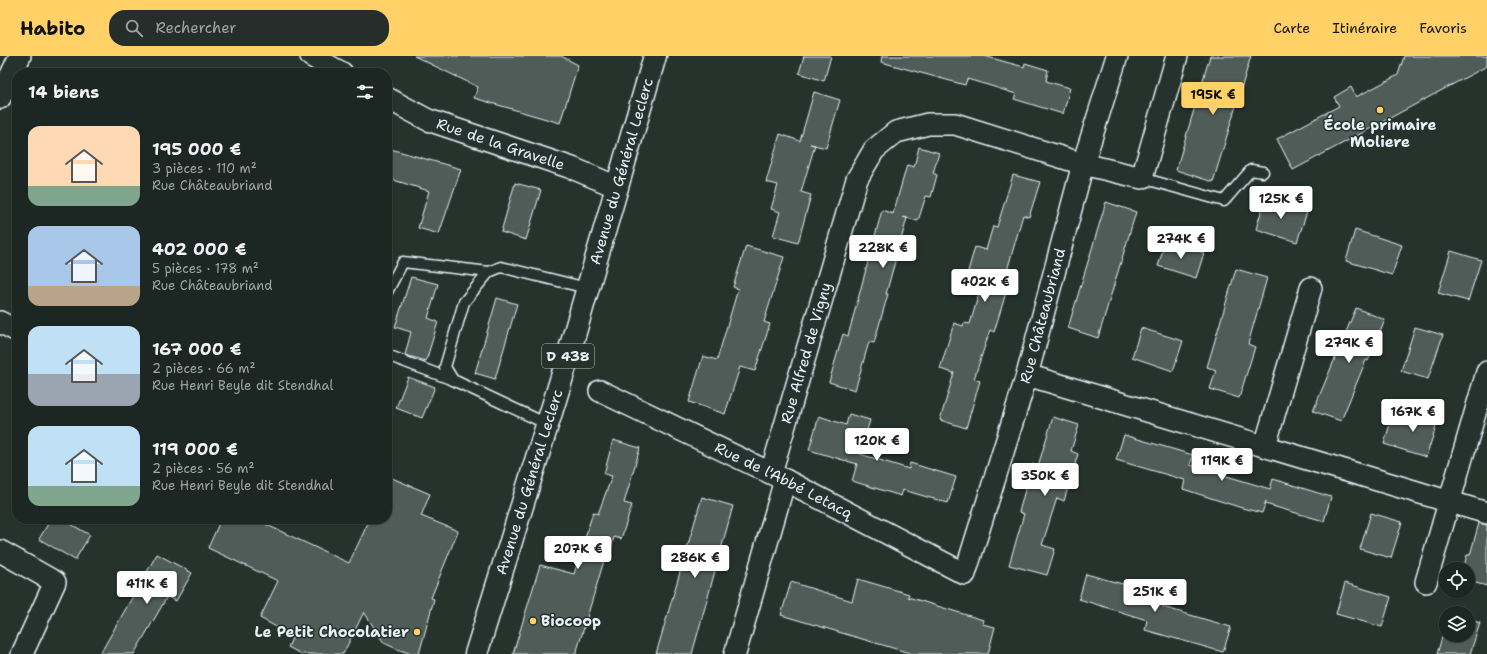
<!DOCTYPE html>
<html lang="fr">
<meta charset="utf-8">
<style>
:root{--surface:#1c2622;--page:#252e2a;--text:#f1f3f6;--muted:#a0a5a5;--line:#3a4340;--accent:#ffd166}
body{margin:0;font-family:"Shantell Sans",sans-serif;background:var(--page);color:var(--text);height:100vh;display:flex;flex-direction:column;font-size:15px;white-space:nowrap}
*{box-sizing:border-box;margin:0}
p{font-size:13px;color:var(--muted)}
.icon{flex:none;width:22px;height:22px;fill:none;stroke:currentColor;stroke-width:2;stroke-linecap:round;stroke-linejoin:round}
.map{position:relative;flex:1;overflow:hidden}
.drawer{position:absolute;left:12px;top:12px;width:380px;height:456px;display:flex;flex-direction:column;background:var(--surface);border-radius:16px;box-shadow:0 1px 3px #0004,0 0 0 1px var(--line)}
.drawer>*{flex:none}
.buttons{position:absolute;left:1439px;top:506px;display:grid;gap:8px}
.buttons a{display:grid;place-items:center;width:36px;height:36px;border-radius:50%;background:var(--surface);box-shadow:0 1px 3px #0004,0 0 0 1px var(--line);font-size:20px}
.price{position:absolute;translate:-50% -34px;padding:0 9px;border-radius:4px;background:#fff;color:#222;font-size:13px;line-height:26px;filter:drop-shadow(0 1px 2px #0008)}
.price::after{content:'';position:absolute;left:50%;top:24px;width:12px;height:9px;margin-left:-6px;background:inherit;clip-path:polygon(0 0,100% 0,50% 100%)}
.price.current{background:var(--accent);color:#111}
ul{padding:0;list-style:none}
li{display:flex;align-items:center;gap:12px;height:100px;padding:0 16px}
li span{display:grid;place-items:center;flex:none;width:112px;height:80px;border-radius:12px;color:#555}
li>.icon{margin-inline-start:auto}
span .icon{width:48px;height:48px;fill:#fffc;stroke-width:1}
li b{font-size:17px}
h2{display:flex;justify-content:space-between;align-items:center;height:48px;padding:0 16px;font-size:17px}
header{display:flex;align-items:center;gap:24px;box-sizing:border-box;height:56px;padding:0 20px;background:var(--accent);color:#111}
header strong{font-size:19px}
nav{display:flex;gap:22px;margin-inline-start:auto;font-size:14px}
.search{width:280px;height:36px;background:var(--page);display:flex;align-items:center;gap:10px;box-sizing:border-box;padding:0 14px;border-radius:16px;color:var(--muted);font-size:15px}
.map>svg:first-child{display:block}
.building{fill:#505c59;stroke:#e8f1f8}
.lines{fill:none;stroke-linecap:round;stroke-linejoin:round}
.lane-casing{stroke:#e8f1f8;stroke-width:13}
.street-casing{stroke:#e8f1f8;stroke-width:24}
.primary-casing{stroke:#e8f1f8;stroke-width:25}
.lane{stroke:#26332d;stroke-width:10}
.street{stroke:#26332d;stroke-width:21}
.primary{stroke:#26332d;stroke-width:22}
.poi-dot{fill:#ffd166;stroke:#26332d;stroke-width:1.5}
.labels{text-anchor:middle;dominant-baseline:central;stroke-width:3;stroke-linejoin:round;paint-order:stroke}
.shield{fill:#26332d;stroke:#aeb8bb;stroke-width:1}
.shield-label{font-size:14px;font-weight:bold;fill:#e8f1f8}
.poi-label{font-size:15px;font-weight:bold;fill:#e8f1f8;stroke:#26332d}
.street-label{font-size:15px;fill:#e8f1f8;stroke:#26332d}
</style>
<header>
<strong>Habito</strong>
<div class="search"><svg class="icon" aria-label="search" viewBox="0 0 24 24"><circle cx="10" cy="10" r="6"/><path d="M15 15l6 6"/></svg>Rechercher</div>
<nav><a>Carte</a><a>Itinéraire</a><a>Favoris</a></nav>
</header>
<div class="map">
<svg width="1487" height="598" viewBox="0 0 1487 598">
<rect width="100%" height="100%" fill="#26332d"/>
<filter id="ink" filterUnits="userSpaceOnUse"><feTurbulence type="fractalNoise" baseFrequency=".025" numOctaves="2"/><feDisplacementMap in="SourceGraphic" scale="8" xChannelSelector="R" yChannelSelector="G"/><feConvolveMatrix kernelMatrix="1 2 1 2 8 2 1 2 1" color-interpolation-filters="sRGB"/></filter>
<g filter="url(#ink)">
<!-- building -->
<path class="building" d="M 414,0 L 561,0 L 578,9 L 560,67 L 474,42 L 478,31 Z
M 804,0 L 831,0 L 824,25 L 799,17 Z
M 882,0 L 984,0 L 1024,11 L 1025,7 L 1048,14 L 1046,25 L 1070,32 L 1063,58 L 1014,43 L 1016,38 L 991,30 L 967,23 L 965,29 L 881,6 Z
M 1210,0 L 1251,0 L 1213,126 L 1176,114 Z
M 1404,0 L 1487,0 L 1487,10 L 1293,114 L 1277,83 L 1339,50 L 1334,41 L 1351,31 L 1356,41 L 1398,19 Z
M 814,36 L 840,44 L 826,92 L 810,88 L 815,89 L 801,136 L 811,139 L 798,187 L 773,180 L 780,156 L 771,153 L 778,129 L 766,126 L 780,78 L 800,85 Z
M 919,91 L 939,97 L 933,117 L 937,119 L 931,141 L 926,140 L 918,165 L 903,161 L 907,162 L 886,238 L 888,238 L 874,287 L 869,286 L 855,334 L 829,326 L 843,278 L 848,280 L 882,154 L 893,158 L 907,109 L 914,111 Z
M 387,92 L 461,113 L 439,178 L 418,172 L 429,135 L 387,122 Z
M 1013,119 L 1040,126 L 1029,161 L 1023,159 L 1004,225 L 1009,227 L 994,276 L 990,274 L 974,323 L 980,325 L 966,372 L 940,364 L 954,317 L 940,313 L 954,267 L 963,270 L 964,267 L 970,268 L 984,220 L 968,215 L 975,191 L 986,194 L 993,170 L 997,171 Z
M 515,127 L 541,134 L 526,184 L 501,176 Z
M 1265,143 L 1307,156 L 1297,186 L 1256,173 Z
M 1106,146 L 1136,156 L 1098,282 L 1068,272 Z
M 1355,174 L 1402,189 L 1392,219 L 1346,205 Z
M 1166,185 L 1204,197 L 1196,222 L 1158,210 Z
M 746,190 L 784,201 L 764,266 L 770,268 L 755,315 L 740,311 L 725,358 L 689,346 L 703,300 L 717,304 L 738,233 L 733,231 Z
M 1451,195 L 1481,204 L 1468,245 L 1438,237 Z
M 1236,213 L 1267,222 L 1248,288 L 1255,291 L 1239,342 L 1210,333 L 1216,314 L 1207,311 Z
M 411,221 L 438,228 L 428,262 L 438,266 L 426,305 L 405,299 L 411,276 L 395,271 Z
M 497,242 L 517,248 L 495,323 L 475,317 Z
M 1356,252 L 1385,264 L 1368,305 L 1366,304 L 1341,365 L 1313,355 Z
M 1415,271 L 1443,279 L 1428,323 L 1401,315 Z
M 1141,272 L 1183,285 L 1173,315 L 1132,301 Z
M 408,321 L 435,331 L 422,362 L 396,352 Z
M 1421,354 L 1440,359 L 1426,401 L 1384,388 L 1393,358 L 1417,365 Z
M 849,358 L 870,364 L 860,398 L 909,413 L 910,407 L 956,421 L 948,447 L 903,434 L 901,440 L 852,425 L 857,408 L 809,394 L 819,360 L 846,369 Z
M 1053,361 L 1079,369 L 1071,395 L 1078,398 L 1064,445 L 1057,442 L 1042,489 L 1055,493 L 1047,519 L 1009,509 L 1024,458 L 1019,456 L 1025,434 L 1033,408 L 1038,410 Z
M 1124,379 L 1193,399 L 1190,409 L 1270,433 L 1273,423 L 1331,441 L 1324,465 L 1265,448 L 1266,445 L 1262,457 L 1242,452 L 1183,433 L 1185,424 L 1116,404 Z
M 613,384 L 640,392 L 624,447 L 632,449 L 621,483 L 614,481 L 609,499 L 606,498 L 576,598 L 513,598 L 540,509 L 574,518 L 593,456 L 598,458 L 612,420 L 604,418 Z
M 387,420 L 430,438 L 421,460 L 458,475 L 431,542 L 434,543 L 419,598 L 412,598 L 397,593 L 384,587 L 364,556 L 343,598 L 301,598 L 288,591 L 293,580 L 260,562 L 278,525 L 208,492 L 221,463 L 254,463 L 349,507 L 370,463 L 387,463 Z
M 702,441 L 733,450 L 692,598 L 656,598 Z
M 1371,457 L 1402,466 L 1391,502 L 1360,493 Z
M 51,463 L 62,463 L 90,479 L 75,504 L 39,483 Z
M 1479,467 L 1487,469 L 1487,530 L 1468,525 L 1468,513 L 1463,513 L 1467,499 L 1470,499 Z
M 157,498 L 192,517 L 176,545 L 167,541 L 134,598 L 100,598 Z
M 1086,518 L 1166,540 L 1163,551 L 1231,571 L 1223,596 L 1145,574 L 1147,564 L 1079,543 Z
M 858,523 L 909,538 L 908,541 L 983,564 L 982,568 L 995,571 L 988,598 L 913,598 L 781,559 L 791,526 L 852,545 Z
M 1345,527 L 1391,541 L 1382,571 L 1336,558 Z
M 1468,563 L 1480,567 L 1470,598 L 1437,598 L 1446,568 L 1446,579 L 1468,579 Z"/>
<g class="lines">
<!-- lane casing -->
<g class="lane-casing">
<path id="lane" d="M 1142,122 L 1224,145 L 1251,114 L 1263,116
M 387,236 L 403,206 L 489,216
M 387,299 L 453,324
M 547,368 L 453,324 L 445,311 L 464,246 L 489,216 L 501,211 L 587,232"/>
</g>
<!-- street casing -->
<g class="street-casing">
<g id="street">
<path d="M 311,0 L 342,17"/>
<path d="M 0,42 L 20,0"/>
<path id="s1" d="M 387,42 L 428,64 L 572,112 L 617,131"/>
<path d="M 0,266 L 17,275"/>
<path d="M 1027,319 L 1487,457"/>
<path id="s2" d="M 600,335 L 785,424 L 965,518 L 1027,319 L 1083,108 L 1117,0"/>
<path d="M 1265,390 L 1311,232"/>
<path id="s3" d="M 771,417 L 857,123 L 874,94 L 896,76 L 928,68 L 955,68 L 1083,108 L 1142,122 L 1177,0"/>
<path d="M 0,495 L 55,526 L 22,598"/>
<path d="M 1426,526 L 1487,316"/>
<path d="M 735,598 L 785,424"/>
</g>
</g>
<!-- primary casing -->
<g class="primary-casing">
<g id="primary">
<path id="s4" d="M 476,598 L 562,321 L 655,0"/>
</g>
</g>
<!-- lane -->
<use href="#lane" class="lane"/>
<!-- street -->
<use href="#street" class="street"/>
<!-- primary -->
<use href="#primary" class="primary"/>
</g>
</g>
<!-- markers -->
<g class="poi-dot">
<circle cx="1380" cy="54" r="4"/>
<circle cx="533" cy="565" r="4"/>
<circle cx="417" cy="576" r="4"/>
</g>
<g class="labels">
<!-- shield labels -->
<rect class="shield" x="542" y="288" width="52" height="24" rx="3"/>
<g class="shield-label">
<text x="568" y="300">D 438</text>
</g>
<!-- poi labels -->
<g class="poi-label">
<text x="1380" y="69">École primaire<tspan x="1380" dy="17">Moliere</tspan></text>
<text x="541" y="565" text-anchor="start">Biocoop</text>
<text x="409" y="576" text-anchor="end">Le Petit Chocolatier</text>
</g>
<!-- street labels -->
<g class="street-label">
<text stroke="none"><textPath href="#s1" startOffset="123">Rue de la Gravelle</textPath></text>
<text stroke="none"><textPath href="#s4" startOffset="504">Avenue du Général Leclerc</textPath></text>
<text stroke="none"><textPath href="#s2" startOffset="678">Rue Châteaubriand</textPath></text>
<text stroke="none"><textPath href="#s3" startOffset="125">Rue Alfred de Vigny</textPath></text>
<text stroke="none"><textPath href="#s2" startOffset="204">Rue de l'Abbé Letacq</textPath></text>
<text stroke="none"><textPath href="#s4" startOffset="180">Avenue du Général Leclerc</textPath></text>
</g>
</g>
</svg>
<div class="buttons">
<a><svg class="icon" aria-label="locate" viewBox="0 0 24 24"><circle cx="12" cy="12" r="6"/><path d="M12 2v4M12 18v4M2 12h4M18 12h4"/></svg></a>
<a><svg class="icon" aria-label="layers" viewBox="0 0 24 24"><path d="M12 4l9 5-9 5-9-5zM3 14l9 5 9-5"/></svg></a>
</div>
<b class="price current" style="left:1213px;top:60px">195K €</b>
<b class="price" style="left:1281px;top:164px">125K €</b>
<b class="price" style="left:1181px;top:204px">274K €</b>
<b class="price" style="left:883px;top:213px">228K €</b>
<b class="price" style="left:985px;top:247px">402K €</b>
<b class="price" style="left:1349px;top:308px">279K €</b>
<b class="price" style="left:1413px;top:377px">167K €</b>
<b class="price" style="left:877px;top:406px">120K €</b>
<b class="price" style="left:1222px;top:426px">119K €</b>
<b class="price" style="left:1045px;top:441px">350K €</b>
<b class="price" style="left:578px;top:514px">207K €</b>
<b class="price" style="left:695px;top:523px">286K €</b>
<b class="price" style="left:147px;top:549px">411K €</b>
<b class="price" style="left:1155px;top:557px">251K €</b>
<section class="drawer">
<h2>14 biens<svg class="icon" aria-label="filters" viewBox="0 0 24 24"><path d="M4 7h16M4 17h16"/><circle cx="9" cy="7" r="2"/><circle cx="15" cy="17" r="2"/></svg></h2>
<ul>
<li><span style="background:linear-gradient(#ffd9b3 75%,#7fa58c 0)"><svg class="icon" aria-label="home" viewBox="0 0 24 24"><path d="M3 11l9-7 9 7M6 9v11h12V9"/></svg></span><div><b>195 000 €</b><p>3 pièces · 110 m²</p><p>Rue Châteaubriand</p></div></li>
<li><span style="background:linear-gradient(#a9c7e8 75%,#b9a48a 0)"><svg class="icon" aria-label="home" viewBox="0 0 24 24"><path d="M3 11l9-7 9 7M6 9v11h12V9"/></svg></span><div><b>402 000 €</b><p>5 pièces · 178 m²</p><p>Rue Châteaubriand</p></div></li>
<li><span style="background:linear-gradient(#bfe0f5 60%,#9aa5b1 0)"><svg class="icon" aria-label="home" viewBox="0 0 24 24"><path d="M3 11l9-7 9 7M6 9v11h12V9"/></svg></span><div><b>167 000 €</b><p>2 pièces · 66 m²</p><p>Rue Henri Beyle dit Stendhal</p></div></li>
<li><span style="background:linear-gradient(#bfe0f5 75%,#7fa58c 0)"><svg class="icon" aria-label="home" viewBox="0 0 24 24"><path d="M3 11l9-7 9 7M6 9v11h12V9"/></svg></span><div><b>119 000 €</b><p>2 pièces · 56 m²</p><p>Rue Henri Beyle dit Stendhal</p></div></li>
</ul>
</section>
</div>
